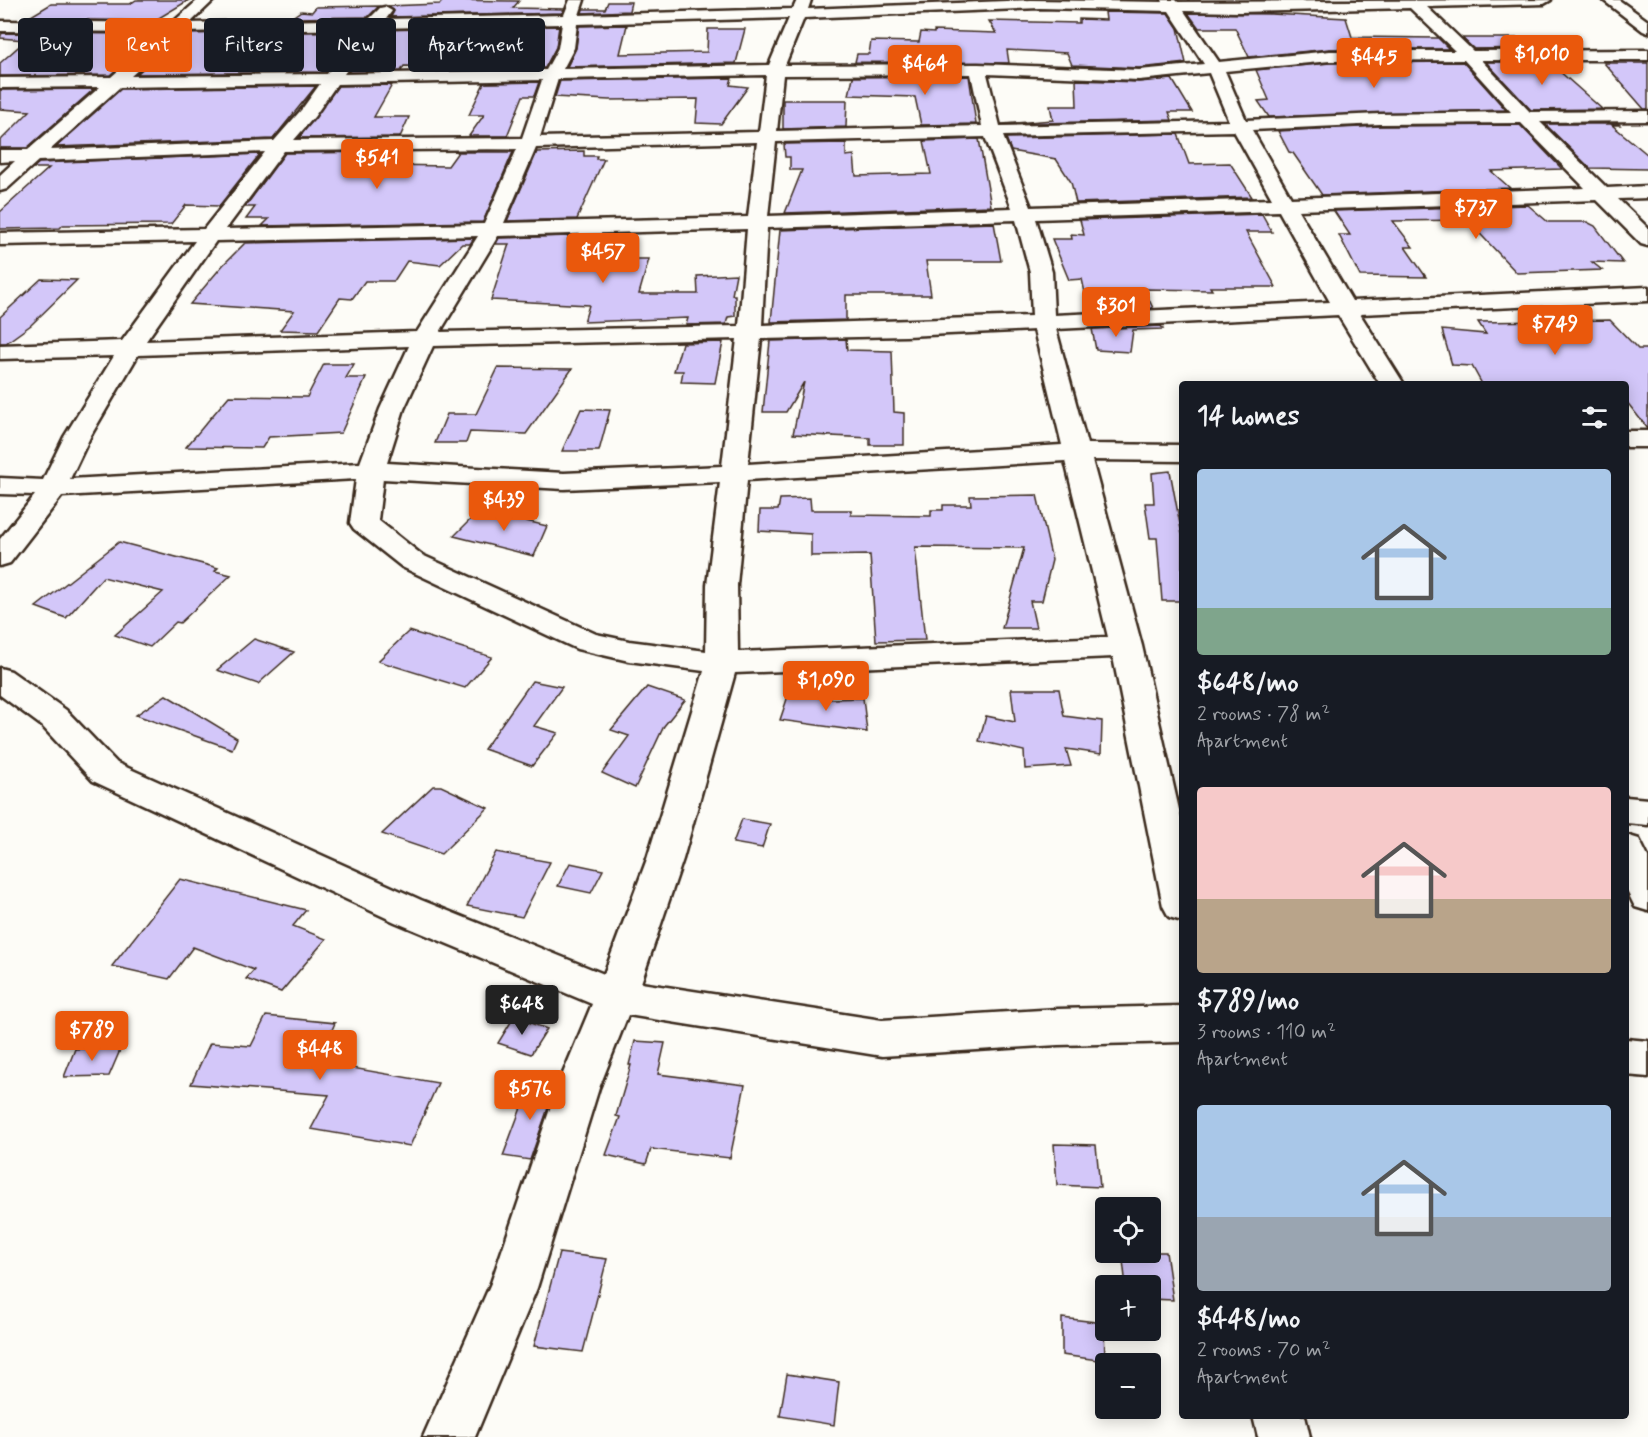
<!DOCTYPE html>
<meta charset="utf-8">
<style>
:root{--surface:#171b24;--page:#242831;--text:#f1f3f6;--muted:#9ea1a6;--accent:#ea580c}
body{margin:0;font-family:Mynerve,sans-serif;background:var(--page);color:var(--text);height:100vh;display:flex;flex-direction:column;font-size:22px;white-space:nowrap}
*{box-sizing:border-box;margin:0}
p{font-size:20px;color:var(--muted)}
.icon{flex:none;width:33px;height:33px;fill:none;stroke:currentColor;stroke-width:2;stroke-linecap:round;stroke-linejoin:round}
.map{position:relative;flex:1;overflow:hidden}
.sheet{position:absolute;left:1179px;top:381px;width:450px;height:1038px;display:flex;flex-direction:column;background:var(--surface);border-radius:6px;box-shadow:0 3px 15px #0003}
.sheet>*{flex:none}
.banner{position:absolute;left:18px;top:18px;width:570px;height:54px;display:flex;gap:12px}
.fabs{position:absolute;left:1095px;top:1197px;display:grid;gap:12px}
.fabs a{display:grid;place-items:center;width:66px;height:66px;border-radius:6px;background:var(--surface);box-shadow:0 3px 15px #0003;font-size:30px}
.price{position:absolute;translate:-50% -51px;padding:0 14px;border-radius:6px;background:var(--accent);color:#fff;font-size:20px;line-height:39px;filter:drop-shadow(0 2px 3px #0008)}
.price::after{content:'';position:absolute;left:50%;top:36px;width:18px;height:14px;margin-left:-9px;background:inherit;clip-path:polygon(0 0,100% 0,50% 100%)}
.price.current{background:#222;color:#fff}
ul{padding:0;list-style:none}
li{display:grid;align-content:center;gap:12px;height:318px;padding:0 18px}
li span{display:grid;place-items:center;height:186px;border-radius:6px;color:#555}
li>.icon{margin-inline-start:auto}
span .icon{width:108px;height:108px;fill:#fffc;stroke-width:1}
li b{font-size:26px}
h2{display:flex;justify-content:space-between;align-items:center;height:72px;padding:0 18px;font-size:26px}
.chip{padding:0 21px;border-radius:6px;background:var(--surface);box-shadow:0 3px 15px #0003;font-size:21px;line-height:54px}
.chip.current{background:var(--accent);color:#fff}
.map>svg:first-child{display:block}
.building{fill:#d3c7f9;stroke:#3b2a1e;stroke-width:1.5}
.lines{fill:none;stroke-linecap:round;stroke-linejoin:round}
.minor-casing{stroke:#3b2a1e;stroke-width:5}
.minor{fill:#fdfcf7;fill-rule:evenodd}
</style>
<div class="map">
<svg width="1648" height="1437" viewBox="0 0 1648 1437">
<rect width="100%" height="100%" fill="#fdfcf7"/>
<filter id="ink" filterUnits="userSpaceOnUse"><feTurbulence type="fractalNoise" baseFrequency=".0167" numOctaves="2"/><feDisplacementMap in="SourceGraphic" scale="12" xChannelSelector="R" yChannelSelector="G"/><feConvolveMatrix kernelMatrix="1 2 1 2 8 2 1 2 1" color-interpolation-filters="sRGB"/></filter>
<g filter="url(#ink)">
<!-- building -->
<path class="building" d="M 136,0 L 189,0 L 154,21 L 26,19 L 51,4 L 130,4 Z
M 443,0 L 519,1 L 513,8 L 564,9 L 562,13 L 391,17 L 394,11 L 388,6 L 440,4 Z
M 608,2 L 631,2 L 629,11 L 582,13 L 583,9 L 605,9 Z
M 379,6 L 368,17 L 291,18 L 301,11 L 312,12 L 316,7 Z
M 1105,12 L 1168,13 L 1178,28 L 1186,63 L 1139,68 L 1072,65 L 1067,53 L 1007,50 L 1009,63 L 855,62 L 857,54 L 869,54 L 871,41 L 919,42 L 921,32 L 934,33 L 934,31 L 996,33 L 989,21 L 1079,23 L 1079,19 L 1106,20 Z
M 1188,13 L 1271,14 L 1346,18 L 1352,37 L 1438,38 L 1449,49 L 1330,49 L 1249,57 L 1235,28 L 1199,28 Z
M 627,25 L 620,54 L 707,52 L 708,29 L 745,29 L 736,63 L 567,67 L 576,48 L 579,26 Z
M 559,26 L 556,47 L 545,68 L 404,66 L 401,71 L 348,72 L 378,30 Z
M 356,31 L 326,72 L 137,74 L 181,34 Z
M 2,33 L 156,34 L 110,75 L 0,76 L 0,63 L 26,40 L 0,38 Z
M 1462,38 L 1522,38 L 1534,48 L 1474,49 Z
M 1463,62 L 1506,110 L 1269,117 L 1258,101 L 1269,100 L 1256,70 L 1330,63 Z
M 1486,62 L 1549,62 L 1602,109 L 1531,110 Z
M 1604,63 L 1648,63 L 1648,109 L 1644,109 Z
M 969,76 L 976,124 L 921,125 L 915,97 L 849,95 L 853,77 Z
M 732,78 L 730,85 L 748,87 L 721,124 L 696,123 L 698,99 L 609,100 L 555,97 L 560,81 Z
M 1172,79 L 1192,112 L 1169,112 L 1172,120 L 1002,124 L 1053,120 L 1050,106 L 1077,106 L 1076,80 L 1139,82 Z
M 539,82 L 534,96 L 523,96 L 507,136 L 469,136 L 484,115 L 469,115 L 484,83 Z
M 392,85 L 374,117 L 409,117 L 400,137 L 299,138 L 338,86 Z
M 316,86 L 273,139 L 56,147 L 121,89 Z
M 94,89 L 27,148 L 0,148 L 0,141 L 30,111 L 0,109 L 0,90 Z
M 783,100 L 847,100 L 846,127 L 783,129 Z
M 1545,124 L 1619,124 L 1620,125 L 1612,125 L 1648,155 L 1648,169 L 1590,168 Z
M 1520,125 L 1562,169 L 1491,171 L 1510,188 L 1322,195 L 1293,153 L 1289,152 L 1278,131 L 1380,126 Z
M 1178,134 L 1189,164 L 1230,163 L 1252,197 L 1076,203 L 1071,182 L 1056,159 L 1011,151 L 1006,138 Z
M 979,139 L 991,206 L 785,213 L 802,170 L 790,170 L 790,157 L 785,157 L 784,144 L 846,143 L 846,156 L 854,155 L 856,176 L 931,174 L 924,141 Z
M 584,151 L 584,156 L 597,156 L 596,159 L 604,159 L 577,219 L 507,221 L 537,152 Z
M 393,152 L 387,165 L 448,166 L 458,152 L 513,152 L 483,222 L 262,226 L 269,219 L 246,219 L 255,207 L 245,207 L 285,153 Z
M 260,154 L 219,206 L 186,205 L 171,224 L 63,225 L 60,228 L 0,229 L 0,212 L 49,168 L 33,168 L 39,163 Z
M 1528,205 L 1548,222 L 1587,222 L 1595,226 L 1623,263 L 1592,262 L 1602,270 L 1517,273 L 1467,220 L 1393,221 L 1413,247 L 1405,247 L 1426,277 L 1360,276 L 1339,235 L 1350,235 L 1334,211 Z
M 1262,214 L 1272,232 L 1246,232 L 1276,287 L 1210,287 L 1212,290 L 1144,289 L 1153,308 L 1089,311 L 1082,279 L 1069,280 L 1052,239 L 1072,239 L 1071,234 L 1084,235 L 1080,220 Z
M 994,223 L 1001,261 L 926,261 L 931,295 L 846,295 L 846,320 L 771,322 L 780,230 Z
M 570,236 L 568,239 L 605,243 L 600,259 L 649,259 L 639,294 L 698,294 L 697,276 L 736,274 L 732,295 L 735,295 L 735,316 L 728,317 L 726,324 L 686,325 L 688,318 L 584,322 L 589,305 L 491,300 L 509,244 L 496,244 L 499,238 Z
M 474,238 L 470,244 L 462,244 L 440,265 L 407,261 L 394,281 L 365,281 L 352,299 L 340,298 L 318,331 L 280,330 L 294,311 L 190,304 L 223,265 L 245,243 Z
M 41,279 L 77,280 L 31,325 L 6,343 L 0,343 L 0,317 Z
M 1610,320 L 1638,349 L 1648,349 L 1648,429 L 1626,401 L 1626,384 L 1482,384 L 1472,366 L 1452,365 L 1442,330 L 1486,334 L 1478,322 Z
M 1161,326 L 1163,329 L 1133,330 L 1130,352 L 1096,350 L 1092,329 Z
M 846,339 L 847,350 L 892,351 L 894,412 L 904,413 L 904,445 L 870,445 L 870,438 L 793,434 L 804,382 L 786,412 L 763,412 L 770,341 Z
M 723,342 L 715,383 L 681,382 L 683,371 L 674,371 L 682,343 Z
M 324,364 L 354,364 L 346,378 L 366,378 L 341,433 L 269,437 L 262,448 L 186,447 L 229,396 L 307,397 Z
M 498,368 L 572,369 L 526,434 L 470,432 L 466,443 L 435,443 L 447,414 L 476,414 Z
M 581,409 L 610,410 L 599,451 L 562,451 Z
M 1170,471 L 1182,535 L 1182,601 L 1162,601 L 1157,538 L 1150,538 L 1145,503 L 1154,503 L 1152,473 Z
M 1037,495 L 1052,560 L 1042,601 L 1030,601 L 1036,628 L 1002,628 L 1024,548 L 915,547 L 925,640 L 876,641 L 870,555 L 811,556 L 811,534 L 759,531 L 760,510 L 778,510 L 780,499 L 810,498 L 811,510 L 851,510 L 851,515 L 931,516 L 931,510 L 943,510 L 943,505 L 971,505 L 970,496 Z
M 480,510 L 547,526 L 534,556 L 454,536 Z
M 119,542 L 218,568 L 215,571 L 231,575 L 180,623 L 176,622 L 150,647 L 115,635 L 163,592 L 103,577 L 66,618 L 36,607 Z
M 409,631 L 492,657 L 465,688 L 378,661 Z
M 254,639 L 294,652 L 258,684 L 217,670 Z
M 532,681 L 562,687 L 534,726 L 558,733 L 532,766 L 484,749 Z
M 647,687 L 685,700 L 664,726 L 635,788 L 602,773 L 629,736 L 611,730 Z
M 1011,689 L 1059,689 L 1064,716 L 1102,721 L 1101,754 L 1066,749 L 1071,766 L 1025,769 L 1024,751 L 979,741 L 986,716 L 1015,722 Z
M 789,693 L 829,699 L 863,698 L 867,732 L 780,720 Z
M 166,695 L 237,738 L 232,749 L 136,715 Z
M 433,786 L 441,786 L 488,808 L 441,854 L 382,834 Z
M 742,819 L 770,824 L 762,848 L 733,843 Z
M 496,852 L 550,862 L 522,917 L 467,906 Z
M 570,863 L 603,870 L 591,893 L 558,886 Z
M 180,879 L 306,910 L 293,926 L 326,939 L 281,992 L 246,979 L 254,970 L 193,947 L 169,979 L 112,966 Z
M 266,1016 L 335,1023 L 318,1062 L 438,1083 L 410,1146 L 311,1129 L 329,1095 L 191,1084 L 210,1043 L 251,1046 Z
M 514,1017 L 547,1029 L 531,1054 L 498,1043 Z
M 635,1041 L 665,1043 L 658,1074 L 745,1085 L 730,1158 L 651,1149 L 646,1164 L 606,1155 L 620,1117 L 616,1116 L 631,1065 L 629,1065 Z
M 121,1048 L 109,1076 L 64,1077 L 75,1049 Z
M 531,1081 L 556,1085 L 530,1160 L 503,1156 Z
M 1054,1144 L 1096,1145 L 1100,1187 L 1057,1185 Z
M 1122,1252 L 1166,1252 L 1173,1300 L 1150,1299 L 1150,1286 L 1126,1286 Z
M 559,1253 L 607,1259 L 583,1352 L 534,1346 Z
M 1062,1318 L 1104,1323 L 1105,1361 L 1062,1355 Z
M 787,1374 L 839,1382 L 834,1425 L 780,1416 Z"/>
<g class="lines">
<!-- minor casing -->
<g class="minor-casing">
<path id="minor" d="M 198,0 L 214,0 L 190,23 L 369,19 L 380,8 L 385,7 L 392,11 L 386,19 L 564,15 L 570,0 L 584,0 L 579,15 L 793,9 L 797,0 L 811,0 L 808,9 L 1031,0 L 1163,2 L 1162,0 L 1176,0 L 1178,2 L 1551,0 L 1544,4 L 1427,7 L 1473,51 L 1648,50 L 1648,60 L 1481,60 L 1530,112 L 1648,111 L 1648,121 L 1540,122 L 1607,188 L 1648,186 L 1648,198 L 1618,199 L 1648,228 L 1648,246 L 1641,244 L 1597,200 L 1298,210 L 1352,301 L 1648,287 L 1648,301 L 1360,314 L 1404,384 L 1380,384 L 1338,315 L 1056,329 L 1087,444 L 1182,445 L 1182,461 L 1092,460 L 1142,646 L 1182,823 L 1182,921 L 1169,917 L 1163,906 L 1113,657 L 735,673 L 683,859 L 641,983 L 882,1020 L 1058,1009 L 1182,1006 L 1182,1042 L 1058,1045 L 882,1056 L 628,1015 L 599,1088 L 537,1288 L 475,1437 L 423,1437 L 491,1283 L 557,1088 L 592,1004 L 395,922 L 93,781 L 42,726 L 0,695 L 0,668 L 11,671 L 66,710 L 117,763 L 421,900 L 604,974 L 647,859 L 704,671 L 629,661 L 577,649 L 402,567 L 354,529 L 350,523 L 356,479 L 62,496 L 10,563 L 0,566 L 0,539 L 35,495 L 0,494 L 0,478 L 43,480 L 64,437 L 114,356 L 0,359 L 0,345 L 122,341 L 195,241 L 0,245 L 0,233 L 204,229 L 265,152 L 38,161 L 7,189 L 0,191 L 0,175 L 15,161 L 0,162 L 0,150 L 28,150 L 100,87 L 0,88 L 0,78 L 111,77 L 162,32 L 0,31 L 0,21 L 172,23 ZM 1040,8 L 1169,11 L 1204,64 L 1139,70 L 978,64 L 785,65 L 804,18 ZM 1410,8 L 1455,51 L 1330,51 L 1219,62 L 1184,11 L 1240,12 ZM 789,18 L 769,65 L 563,69 L 574,48 L 577,24 ZM 562,24 L 558,48 L 546,70 L 344,74 L 377,28 ZM 360,29 L 327,74 L 131,76 L 180,32 ZM 1464,60 L 1511,112 L 1380,114 L 1246,120 L 1225,71 L 1330,61 ZM 1209,73 L 1229,121 L 1000,126 L 987,74 L 1139,80 ZM 971,74 L 982,126 L 777,131 L 783,75 ZM 766,75 L 759,132 L 540,137 L 558,79 ZM 542,80 L 522,138 L 294,140 L 314,117 L 337,84 ZM 320,84 L 302,109 L 274,141 L 50,150 L 120,87 ZM 1521,123 L 1585,188 L 1291,198 L 1252,130 L 1380,124 ZM 1234,131 L 1272,199 L 1031,207 L 1003,136 ZM 985,137 L 1012,208 L 768,216 L 776,142 ZM 757,142 L 748,217 L 504,223 L 536,148 ZM 517,149 L 484,224 L 226,229 L 284,151 ZM 1279,211 L 1330,302 L 1054,315 L 1052,272 L 1036,219 ZM 1016,220 L 1030,272 L 1032,316 L 762,325 L 767,228 ZM 747,229 L 739,326 L 440,332 L 498,236 ZM 478,236 L 417,332 L 146,341 L 216,241 ZM 1034,330 L 1062,445 L 748,464 L 761,339 L 906,336 ZM 737,339 L 722,466 L 564,473 L 387,463 L 404,409 L 433,346 ZM 409,346 L 380,409 L 360,463 L 70,479 L 90,437 L 138,355 ZM 1065,461 L 1108,637 L 738,652 L 737,585 L 747,480 ZM 383,479 L 564,489 L 720,482 L 707,585 L 706,651 L 629,641 L 596,634 L 422,555 L 378,520 Z
M 1603,0 L 1619,0 L 1648,21 L 1648,33 L 1643,31 Z
M 1626,431 L 1648,431 L 1648,447 L 1626,447 Z
M 1626,797 L 1648,799 L 1648,825 L 1626,823 Z
M 1626,835 L 1639,839 L 1648,857 L 1648,911 L 1635,907 L 1626,889 Z
M 1626,1039 L 1648,1041 L 1648,1077 L 1626,1075 Z
M 1253,1416 L 1305,1416 L 1310,1437 L 1258,1437 Z"/>
</g>
<!-- minor -->
<use href="#minor" class="minor"/>
</g>
</g>
</svg>
<div class="fabs">
<a><svg class="icon" aria-label="locate" viewBox="0 0 24 24"><circle cx="12" cy="12" r="6"/><path d="M12 2v4M12 18v4M2 12h4M18 12h4"/></svg></a>
<a>+</a>
<a>−</a>
</div>
<b class="price" style="left:1542px;top:86px">$1,010</b>
<b class="price" style="left:1374px;top:89px">$445</b>
<b class="price" style="left:925px;top:96px">$464</b>
<b class="price" style="left:377px;top:190px">$541</b>
<b class="price" style="left:1476px;top:240px">$737</b>
<b class="price" style="left:603px;top:284px">$457</b>
<b class="price" style="left:1116px;top:338px">$301</b>
<b class="price" style="left:1555px;top:356px">$749</b>
<b class="price" style="left:504px;top:532px">$439</b>
<b class="price" style="left:826px;top:712px">$1,090</b>
<b class="price current" style="left:522px;top:1036px">$648</b>
<b class="price" style="left:92px;top:1062px">$789</b>
<b class="price" style="left:320px;top:1081px">$448</b>
<b class="price" style="left:530px;top:1121px">$576</b>
<div class="banner">
<a class="chip">Buy</a>
<a class="chip current">Rent</a>
<a class="chip">Filters</a>
<a class="chip">New</a>
<a class="chip">Apartment</a>
</div>
<section class="sheet">
<h2>14 homes<svg class="icon" aria-label="filters" viewBox="0 0 24 24"><path d="M4 7h16M4 17h16"/><circle cx="9" cy="7" r="2"/><circle cx="15" cy="17" r="2"/></svg></h2>
<ul>
<li><span style="background:linear-gradient(#a9c7e8 75%,#7fa58c 0)"><svg class="icon" aria-label="home" viewBox="0 0 24 24"><path d="M3 11l9-7 9 7M6 9v11h12V9"/></svg></span><div><b>$648/mo</b><p>2 rooms · 78 m²</p><p>Apartment</p></div></li>
<li><span style="background:linear-gradient(#f6c9c9 60%,#b9a48a 0)"><svg class="icon" aria-label="home" viewBox="0 0 24 24"><path d="M3 11l9-7 9 7M6 9v11h12V9"/></svg></span><div><b>$789/mo</b><p>3 rooms · 110 m²</p><p>Apartment</p></div></li>
<li><span style="background:linear-gradient(#a9c7e8 60%,#9aa5b1 0)"><svg class="icon" aria-label="home" viewBox="0 0 24 24"><path d="M3 11l9-7 9 7M6 9v11h12V9"/></svg></span><div><b>$448/mo</b><p>2 rooms · 70 m²</p><p>Apartment</p></div></li>
</ul>
</section>
</div>
